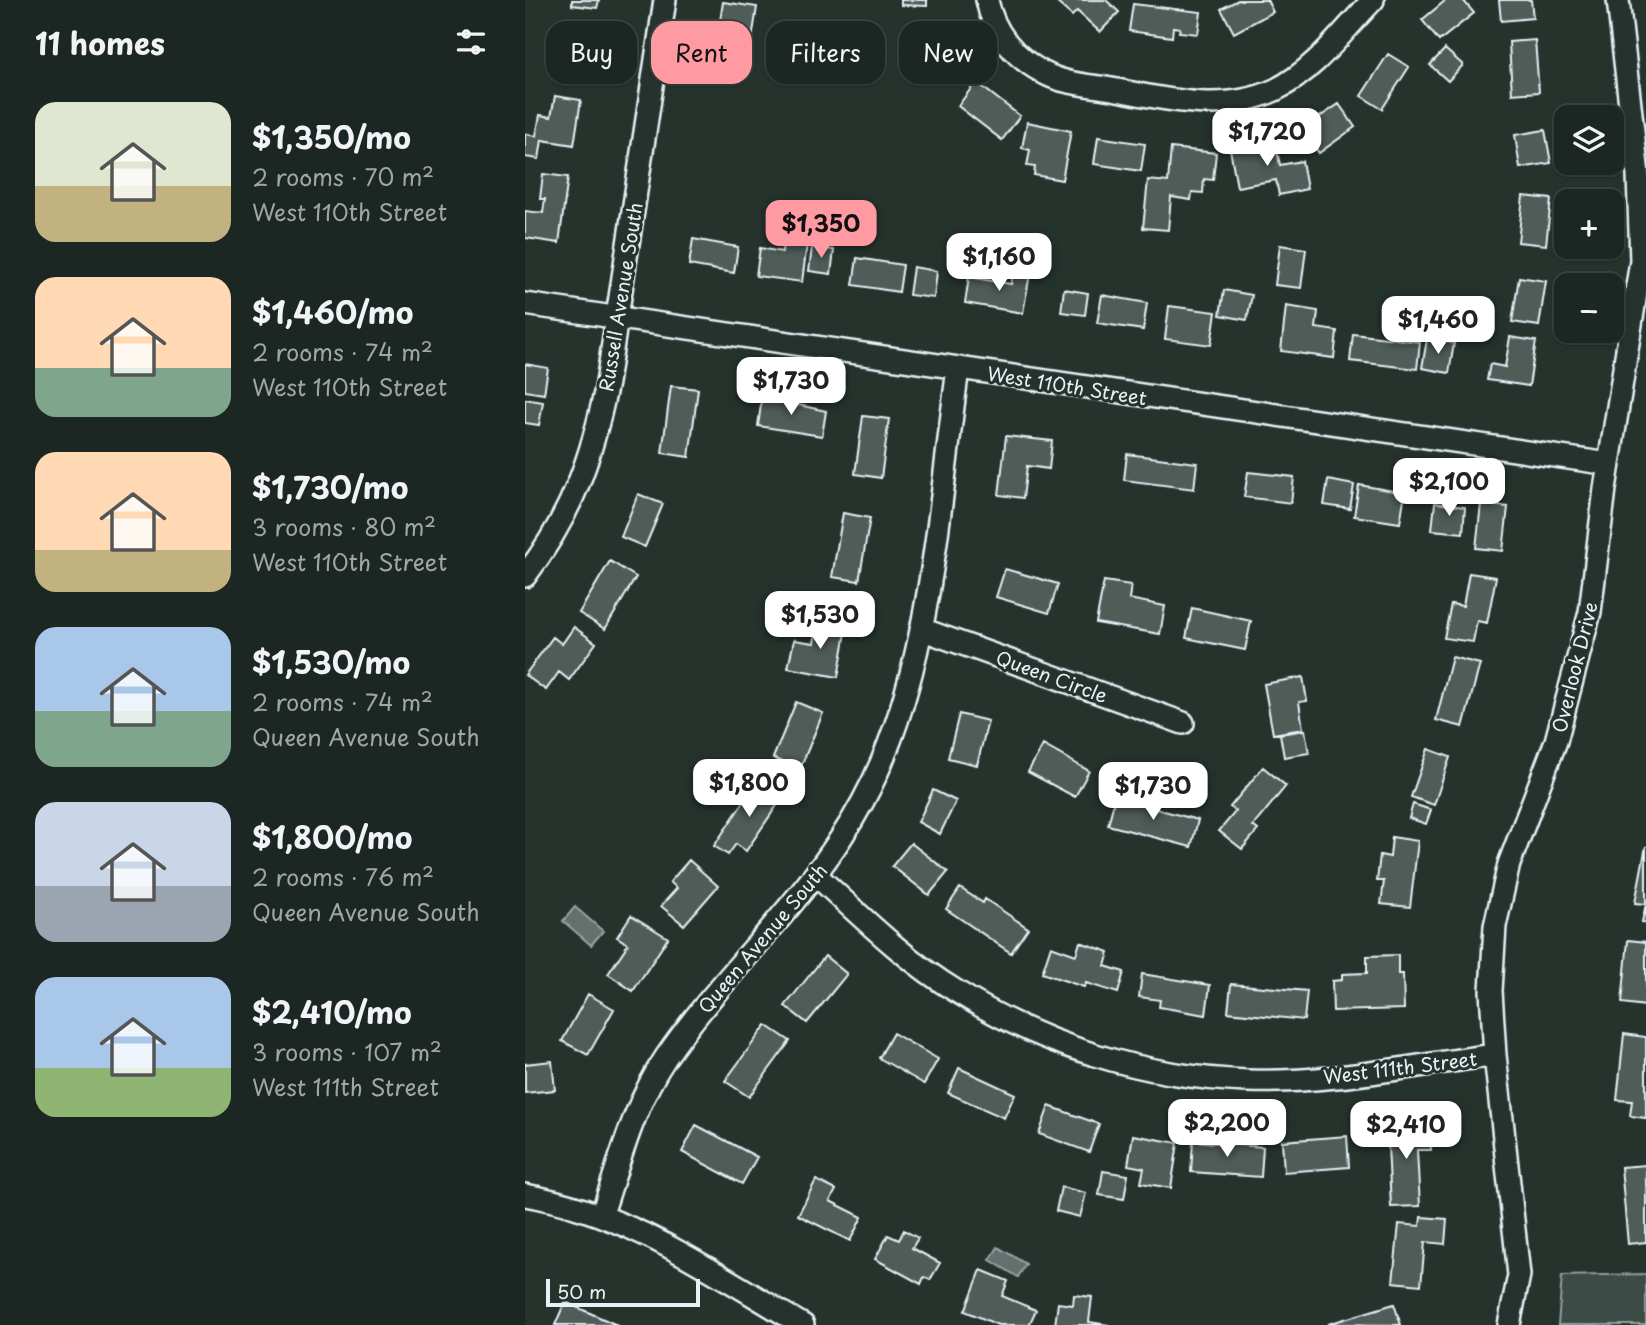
<!DOCTYPE html>
<meta charset="utf-8">
<style>
:root{--surface:#1c2622;--page:#29322f;--text:#f1f3f6;--muted:#a0a5a5;--line:#3a4340;--accent:#ff9aa2}
body{margin:0;font-family:"Playpen Sans",sans-serif;background:var(--page);color:var(--text);height:100vh;display:flex;flex-direction:column;font-size:26px;white-space:nowrap}
*{box-sizing:border-box;margin:0}
p{font-size:23px;color:var(--muted)}
.icon{flex:none;width:38px;height:38px;fill:none;stroke:currentColor;stroke-width:2;stroke-linecap:round;stroke-linejoin:round}
.map{position:relative;flex:1;overflow:hidden}
.sheet{display:flex;flex-direction:column;background:var(--surface);width:525px}
.sheet>*{flex:none}
.guide{position:absolute;left:21px;top:21px;width:665px;height:63px;display:flex;gap:14px}
.controls{position:absolute;left:1029px;top:105px;display:grid;gap:14px}
.controls a{display:grid;place-items:center;width:70px;height:70px;border-radius:14px;background:var(--surface);box-shadow:0 2px 5px #0004,0 0 0 2px var(--line);font-size:35px}
.scale{position:absolute;left:21px;bottom:18px;width:154px;box-sizing:border-box;padding-left:7px;border:4px solid #e8f1f8;border-top:0;font-size:19px;line-height:24px;white-space:nowrap;color:#e8f1f8;-webkit-text-stroke:5px #26332d;paint-order:stroke}
.price{position:absolute;translate:-50% -60px;padding:0 16px;border-radius:14px;background:#fff;color:#222;font-size:23px;line-height:46px;filter:drop-shadow(0 2px 4px #0008)}
.price::after{content:'';position:absolute;left:50%;top:42px;width:21px;height:16px;margin-left:-10px;background:inherit;clip-path:polygon(0 0,100% 0,50% 100%)}
.price.selected{background:var(--accent);color:#111}
ul{padding:0;list-style:none}
li{display:flex;align-items:center;gap:21px;height:175px;padding:0 35px}
li span{display:grid;place-items:center;flex:none;width:196px;height:140px;border-radius:21px;color:#555}
li>.icon{margin-inline-start:auto}
span .icon{width:84px;height:84px;fill:#fffc;stroke-width:1}
li b{font-size:30px}
h2{display:flex;justify-content:space-between;align-items:center;height:84px;padding:0 35px;font-size:30px}
.chip{padding:0 24px;border-radius:21px;background:var(--surface);box-shadow:0 2px 5px #0004,0 0 0 2px var(--line);font-size:24px;line-height:63px}
.chip.selected{background:var(--accent);color:#111}
main{display:flex;flex:1;min-height:0}
.map>svg:first-child{display:block}
.green{fill:#3e4b47;stroke:#939ea0;stroke-width:2}
.water{fill:#636f6d;stroke:#98a3a5;stroke-width:2}
.building{fill:#505c59;stroke:#e8f1f8;stroke-width:2}
.lines{fill:none;stroke-linecap:round;stroke-linejoin:round}
.minor-casing{stroke:#e8f1f8;stroke-width:26}
.minor{stroke:#26332d;stroke-width:21}
.labels{text-anchor:middle;dominant-baseline:central;stroke-width:6;stroke-linejoin:round;paint-order:stroke}
.street-label{font-size:19px;fill:#e8f1f8;stroke:#26332d}
</style>
<main>
<section class="sheet">
<h2>11 homes<svg class="icon" aria-label="filters" viewBox="0 0 24 24"><path d="M4 7h16M4 17h16"/><circle cx="9" cy="7" r="2"/><circle cx="15" cy="17" r="2"/></svg></h2>
<ul>
<li><span style="background:linear-gradient(#dfe7d0 60%,#c2b280 0)"><svg class="icon" aria-label="home" viewBox="0 0 24 24"><path d="M3 11l9-7 9 7M6 9v11h12V9"/></svg></span><div><b>$1,350/mo</b><p>2 rooms · 70 m²</p><p>West 110th Street</p></div></li>
<li><span style="background:linear-gradient(#ffd9b3 65%,#7fa58c 0)"><svg class="icon" aria-label="home" viewBox="0 0 24 24"><path d="M3 11l9-7 9 7M6 9v11h12V9"/></svg></span><div><b>$1,460/mo</b><p>2 rooms · 74 m²</p><p>West 110th Street</p></div></li>
<li><span style="background:linear-gradient(#ffd9b3 70%,#c2b280 0)"><svg class="icon" aria-label="home" viewBox="0 0 24 24"><path d="M3 11l9-7 9 7M6 9v11h12V9"/></svg></span><div><b>$1,730/mo</b><p>3 rooms · 80 m²</p><p>West 110th Street</p></div></li>
<li><span style="background:linear-gradient(#a9c7e8 60%,#7fa58c 0)"><svg class="icon" aria-label="home" viewBox="0 0 24 24"><path d="M3 11l9-7 9 7M6 9v11h12V9"/></svg></span><div><b>$1,530/mo</b><p>2 rooms · 74 m²</p><p>Queen Avenue South</p></div></li>
<li><span style="background:linear-gradient(#c9d6e8 60%,#9aa5b1 0)"><svg class="icon" aria-label="home" viewBox="0 0 24 24"><path d="M3 11l9-7 9 7M6 9v11h12V9"/></svg></span><div><b>$1,800/mo</b><p>2 rooms · 76 m²</p><p>Queen Avenue South</p></div></li>
<li><span style="background:linear-gradient(#a9c7e8 65%,#8fb573 0)"><svg class="icon" aria-label="home" viewBox="0 0 24 24"><path d="M3 11l9-7 9 7M6 9v11h12V9"/></svg></span><div><b>$2,410/mo</b><p>3 rooms · 107 m²</p><p>West 111th Street</p></div></li>
</ul>
</section>
<div class="map">
<svg width="1121" height="1325" viewBox="0 0 1121 1325">
<rect width="100%" height="100%" fill="#26332d"/>
<filter id="ink" filterUnits="userSpaceOnUse"><feTurbulence type="fractalNoise" baseFrequency=".0143" numOctaves="2"/><feDisplacementMap in="SourceGraphic" scale="14" xChannelSelector="R" yChannelSelector="G"/><feConvolveMatrix kernelMatrix="1 2 1 2 8 2 1 2 1" color-interpolation-filters="sRGB"/></filter>
<g filter="url(#ink)">
<!-- green -->
<path class="green" d="M 1121,1274 L 1121,1325 L 1033,1325 L 1037,1276 Z"/>
<!-- water -->
<path class="water" d="M 50,907 L 78,931 L 66,945 L 38,921 Z
M 473,1247 L 501,1264 L 493,1277 L 465,1260 Z"/>
<!-- building -->
<path class="building" d="M 47,0 L 74,0 L 72,8 L 47,5 Z
M 376,0 L 402,0 L 402,6 L 376,5 Z
M 529,0 L 581,0 L 594,12 L 575,32 L 552,11 L 547,16 Z
M 713,0 L 742,0 L 748,12 L 709,33 L 696,9 Z
M 921,0 L 938,0 L 949,13 L 914,41 L 897,20 Z
M 974,0 L 1006,0 L 1008,18 L 976,21 Z
M 198,2 L 232,7 L 222,72 L 188,67 Z
M 608,4 L 676,12 L 673,34 L 654,32 L 655,28 L 648,27 L 647,37 L 604,31 Z
M 411,25 L 432,66 L 409,77 L 388,36 Z
M 1010,40 L 1014,92 L 987,94 L 984,42 Z
M 920,49 L 938,65 L 923,81 L 905,65 Z
M 863,54 L 884,67 L 857,109 L 836,96 Z
M 451,82 L 495,116 L 477,140 L 433,106 Z
M 30,96 L 56,100 L 49,145 L 17,140 L 14,159 L 0,157 L 0,134 L 11,136 L 15,115 L 26,117 Z
M 814,104 L 830,127 L 794,153 L 777,129 Z
M 502,122 L 546,131 L 537,180 L 509,175 L 510,167 L 502,166 L 505,150 L 497,148 Z
M 1020,130 L 1026,163 L 995,168 L 990,135 Z
M 573,137 L 620,144 L 616,171 L 569,164 Z
M 750,141 L 755,165 L 777,161 L 782,189 L 754,195 L 751,180 L 712,187 L 705,149 Z
M 646,148 L 691,153 L 688,180 L 679,179 L 678,193 L 667,192 L 666,200 L 646,197 L 643,230 L 618,228 L 623,180 L 643,182 Z
M 18,174 L 43,177 L 34,243 L 0,238 L 0,211 L 18,213 L 20,199 L 15,199 Z
M 998,196 L 1026,199 L 1021,245 L 993,242 Z
M 168,239 L 213,247 L 209,273 L 164,265 Z
M 258,241 L 282,244 L 277,282 L 231,276 L 235,248 L 257,252 Z
M 755,245 L 781,249 L 776,288 L 750,285 Z
M 287,247 L 309,250 L 306,274 L 284,271 Z
M 332,258 L 378,265 L 374,292 L 328,285 Z
M 388,267 L 412,271 L 409,298 L 384,295 Z
M 488,272 L 505,274 L 498,313 L 440,303 L 444,277 L 486,284 Z
M 994,277 L 1021,281 L 1014,326 L 987,322 Z
M 539,289 L 563,293 L 560,315 L 536,312 Z
M 699,290 L 727,295 L 722,320 L 695,315 Z
M 577,295 L 622,303 L 618,330 L 572,323 Z
M 644,306 L 691,312 L 686,345 L 640,339 Z
M 761,306 L 793,311 L 791,328 L 812,331 L 809,358 L 756,351 Z
M 828,334 L 895,342 L 892,369 L 825,361 Z
M 985,337 L 1011,341 L 1004,386 L 962,380 L 965,364 L 980,367 Z
M 902,339 L 929,343 L 924,373 L 897,368 Z
M 0,364 L 23,368 L 19,394 L 0,391 Z
M 146,386 L 173,389 L 164,457 L 137,453 Z
M 237,397 L 301,411 L 297,436 L 233,426 Z
M 0,399 L 18,402 L 14,425 L 0,423 Z
M 338,416 L 364,419 L 356,478 L 330,474 Z
M 481,436 L 527,441 L 524,469 L 502,466 L 498,498 L 474,495 Z
M 602,454 L 672,463 L 669,489 L 599,480 Z
M 723,472 L 769,477 L 766,503 L 719,497 Z
M 803,480 L 829,485 L 825,509 L 799,505 Z
M 834,485 L 880,493 L 875,523 L 829,516 Z
M 113,494 L 138,504 L 120,547 L 96,537 Z
M 910,503 L 940,507 L 938,533 L 907,530 Z
M 956,504 L 983,507 L 978,551 L 951,548 Z
M 318,513 L 345,518 L 334,581 L 307,577 Z
M 85,561 L 111,577 L 80,629 L 54,613 Z
M 480,569 L 533,584 L 524,613 L 471,597 Z
M 944,573 L 971,577 L 962,623 L 952,621 L 948,642 L 919,638 L 926,604 L 938,606 Z
M 579,581 L 606,585 L 604,599 L 640,606 L 635,634 L 571,623 Z
M 667,608 L 726,621 L 720,650 L 661,638 Z
M 293,622 L 322,627 L 313,677 L 263,668 L 269,640 L 289,643 Z
M 49,627 L 71,643 L 44,680 L 34,672 L 21,690 L 0,675 L 28,637 L 37,644 Z
M 927,657 L 955,664 L 938,727 L 911,720 Z
M 778,677 L 782,701 L 774,702 L 778,729 L 748,734 L 739,684 Z
M 271,702 L 298,713 L 275,769 L 248,758 Z
M 434,714 L 463,721 L 452,765 L 423,758 Z
M 780,730 L 784,753 L 759,757 L 755,734 Z
M 518,745 L 564,771 L 550,797 L 503,772 Z
M 903,749 L 925,757 L 909,805 L 886,797 Z
M 738,767 L 761,786 L 728,826 L 733,830 L 717,849 L 694,831 L 711,811 L 705,807 Z
M 232,782 L 257,798 L 221,851 L 211,844 L 203,855 L 189,846 Z
M 408,790 L 431,801 L 415,834 L 393,822 Z
M 590,798 L 673,820 L 666,847 L 583,825 Z
M 888,804 L 906,810 L 901,824 L 884,818 Z
M 867,837 L 893,841 L 885,907 L 856,904 L 859,881 L 852,881 L 855,855 L 865,857 Z
M 386,843 L 423,872 L 404,895 L 367,866 Z
M 1121,846 L 1121,923 L 1117,922 L 1121,904 L 1110,903 Z
M 164,860 L 193,886 L 159,925 L 136,906 L 152,888 L 145,882 Z
M 435,888 L 458,903 L 460,899 L 503,928 L 486,953 L 421,909 Z
M 106,915 L 143,938 L 108,991 L 83,974 L 103,944 L 92,937 Z
M 1103,940 L 1121,942 L 1121,1006 L 1097,1003 Z
M 555,942 L 584,952 L 580,966 L 599,972 L 593,993 L 561,983 L 559,987 L 517,973 L 526,946 L 551,955 Z
M 873,955 L 873,974 L 878,974 L 879,1009 L 808,1011 L 807,981 L 817,980 L 817,974 L 842,973 L 842,956 Z
M 300,956 L 322,974 L 282,1023 L 260,1006 Z
M 617,974 L 685,985 L 681,1015 L 634,1007 L 635,1000 L 614,997 Z
M 706,984 L 782,991 L 779,1020 L 703,1012 Z
M 63,994 L 89,1009 L 63,1055 L 37,1041 Z
M 241,1025 L 265,1041 L 224,1097 L 200,1081 Z
M 368,1033 L 413,1059 L 399,1084 L 354,1058 Z
M 1099,1034 L 1121,1037 L 1121,1118 L 1105,1116 L 1107,1101 L 1092,1100 Z
M 27,1061 L 30,1090 L 0,1093 L 0,1064 Z
M 434,1068 L 490,1094 L 479,1118 L 423,1093 Z
M 524,1106 L 574,1124 L 564,1152 L 514,1134 Z
M 905,1122 L 906,1150 L 892,1150 L 895,1206 L 866,1207 L 862,1124 Z
M 171,1125 L 232,1157 L 217,1184 L 157,1152 Z
M 608,1135 L 653,1143 L 646,1188 L 616,1183 L 619,1168 L 603,1165 Z
M 822,1136 L 824,1167 L 759,1172 L 757,1141 Z
M 668,1141 L 738,1147 L 736,1177 L 666,1172 Z
M 1121,1165 L 1121,1242 L 1103,1244 L 1096,1167 Z
M 578,1171 L 603,1175 L 599,1199 L 574,1195 Z
M 291,1180 L 311,1190 L 305,1201 L 337,1217 L 325,1241 L 273,1215 Z
M 536,1187 L 561,1193 L 555,1217 L 531,1211 Z
M 896,1217 L 922,1219 L 920,1244 L 900,1242 L 896,1285 L 868,1282 L 874,1224 L 895,1226 Z
M 379,1230 L 393,1238 L 387,1248 L 415,1263 L 405,1280 L 399,1277 L 396,1284 L 350,1259 L 363,1235 L 374,1240 Z
M 456,1270 L 483,1281 L 477,1296 L 511,1310 L 504,1325 L 473,1325 L 440,1311 Z
M 549,1295 L 567,1297 L 564,1322 L 584,1325 L 530,1325 L 533,1303 L 548,1305 Z
M 40,1302 L 92,1325 L 30,1325 Z
M 869,1304 L 876,1325 L 803,1324 Z"/>
<g class="lines">
<!-- minor casing -->
<g class="minor-casing">
<path id="minor" d="M 462,0 C 468,32 490,58 519,73 C 539,84 565,85 587,89 C 640,99 698,114 750,90 C 789,71 818,31 848,0
M 0,304 L 1084,464
M 0,576 C 47,515 67,457 82,383 L 140,0
M 396,629 L 658,723
M 292,876 C 336,916 380,960 431,991 C 518,1046 619,1077 722,1081 C 804,1084 889,1065 970,1055
M 0,1195 C 105,1213 187,1272 278,1325
M 77,1214 C 95,1160 109,1104 141,1057 C 202,968 286,898 338,801 C 406,675 413,510 433,369
M 984,1325 L 994,1275 L 970,1055 L 966,991 L 970,926 L 984,864 L 1031,741 L 1065,612 L 1080,489 L 1116,261 L 1113,175 L 1093,0"/>
</g>
<!-- minor -->
<use href="#minor" class="minor"/>
</g>
</g>
<g class="labels">
<!-- street labels -->
<g class="street-label">
<text transform="translate(95 297) rotate(-81)">Russell Avenue South</text>
<text transform="translate(542 385) rotate(9)">West 110th Street</text>
<text transform="translate(1049 667) rotate(-76)">Overlook Drive</text>
<text transform="translate(527 676) rotate(20)">Queen Circle</text>
<text transform="translate(237 938) rotate(-50)">Queen Avenue South</text>
<text transform="translate(875 1067) rotate(-7)">West 111th Street</text>
</g>
</g>
</svg>
<div class="controls">
<a><svg class="icon" aria-label="layers" viewBox="0 0 24 24"><path d="M12 4l9 5-9 5-9-5zM3 14l9 5 9-5"/></svg></a>
<a>+</a>
<a>−</a>
</div>
<div class="scale">50 m</div>
<b class="price" style="left:742px;top:168px">$1,720</b>
<b class="price selected" style="left:296px;top:260px">$1,350</b>
<b class="price" style="left:474px;top:293px">$1,160</b>
<b class="price" style="left:913px;top:356px">$1,460</b>
<b class="price" style="left:266px;top:417px">$1,730</b>
<b class="price" style="left:924px;top:518px">$2,100</b>
<b class="price" style="left:295px;top:651px">$1,530</b>
<b class="price" style="left:224px;top:819px">$1,800</b>
<b class="price" style="left:628px;top:822px">$1,730</b>
<b class="price" style="left:702px;top:1159px">$2,200</b>
<b class="price" style="left:881px;top:1161px">$2,410</b>
<div class="guide">
<a class="chip">Buy</a>
<a class="chip selected">Rent</a>
<a class="chip">Filters</a>
<a class="chip">New</a>
</div>
</div>
</main>
